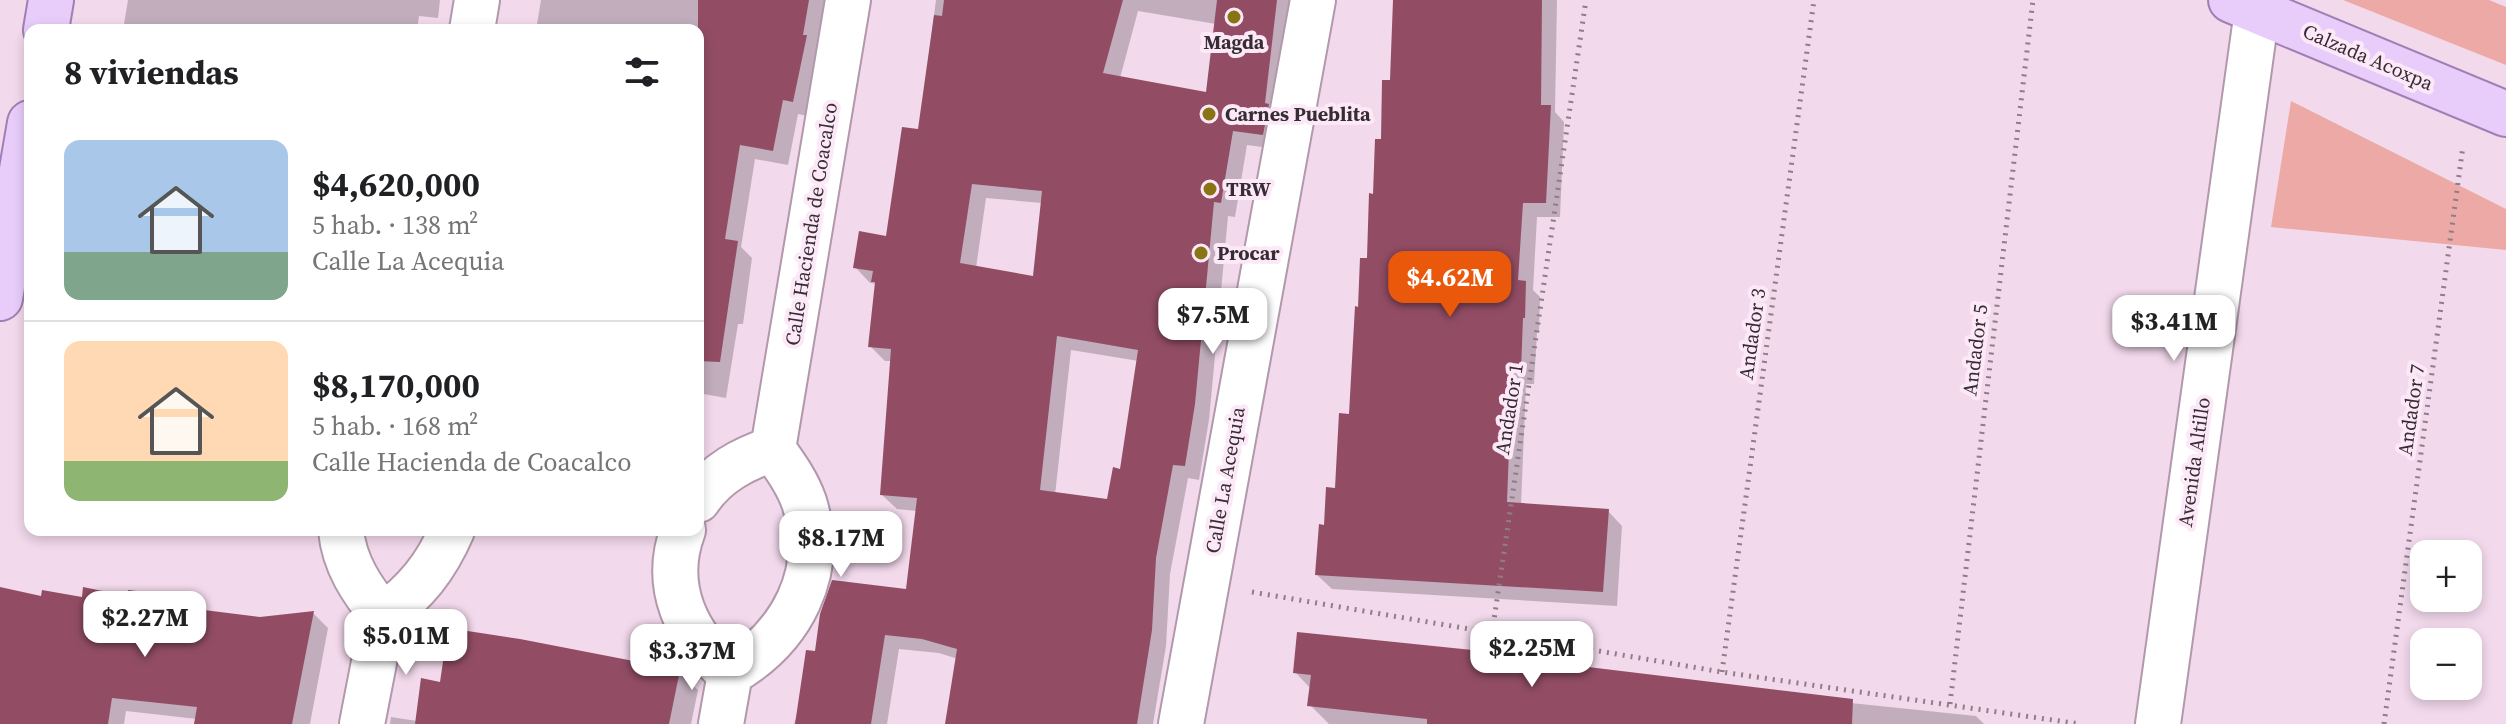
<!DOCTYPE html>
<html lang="es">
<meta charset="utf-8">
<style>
:root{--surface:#fff;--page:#f2f2f2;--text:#202124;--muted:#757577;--line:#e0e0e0;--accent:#ea580c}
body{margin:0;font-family:"Source Serif 4",serif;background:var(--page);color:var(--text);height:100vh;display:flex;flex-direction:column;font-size:30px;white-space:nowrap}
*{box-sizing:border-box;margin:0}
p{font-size:26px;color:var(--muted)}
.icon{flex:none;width:44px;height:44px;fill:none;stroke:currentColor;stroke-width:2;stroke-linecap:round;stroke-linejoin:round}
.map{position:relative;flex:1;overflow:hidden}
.drawer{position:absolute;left:24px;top:24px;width:680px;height:512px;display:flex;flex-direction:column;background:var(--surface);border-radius:16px;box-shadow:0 4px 12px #0003}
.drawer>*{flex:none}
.controls{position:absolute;left:2410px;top:540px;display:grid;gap:16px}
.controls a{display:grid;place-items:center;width:72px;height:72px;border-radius:16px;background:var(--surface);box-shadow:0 4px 12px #0003;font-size:40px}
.price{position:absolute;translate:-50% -68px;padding:0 18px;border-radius:16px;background:#fff;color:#222;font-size:26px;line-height:52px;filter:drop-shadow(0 2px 4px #0008)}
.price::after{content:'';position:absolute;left:50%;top:48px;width:24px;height:18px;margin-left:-12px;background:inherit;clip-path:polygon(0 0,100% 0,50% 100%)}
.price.selected{background:var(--accent);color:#fff}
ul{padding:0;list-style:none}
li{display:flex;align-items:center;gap:24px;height:200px;padding:0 40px}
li+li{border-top:2px solid var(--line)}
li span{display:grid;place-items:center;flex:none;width:224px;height:160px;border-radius:16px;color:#555}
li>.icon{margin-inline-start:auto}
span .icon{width:96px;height:96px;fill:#fffc;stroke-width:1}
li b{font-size:34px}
h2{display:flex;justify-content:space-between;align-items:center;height:96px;padding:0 40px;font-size:34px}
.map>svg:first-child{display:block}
.green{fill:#eda9a6}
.shadow{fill:#0003;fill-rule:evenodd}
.building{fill:#924d65;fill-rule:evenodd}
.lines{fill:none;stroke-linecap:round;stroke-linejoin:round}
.minor-casing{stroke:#b199ab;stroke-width:48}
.major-casing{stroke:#a07fb4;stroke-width:48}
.path{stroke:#8e7e8a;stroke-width:5;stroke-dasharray:2 6;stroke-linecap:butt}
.minor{stroke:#fff;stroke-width:44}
.major{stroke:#e8cdfb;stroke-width:44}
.poi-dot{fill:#887315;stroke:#fce8f7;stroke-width:3}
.labels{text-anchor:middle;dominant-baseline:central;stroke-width:8;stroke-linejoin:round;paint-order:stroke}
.poi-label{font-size:20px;font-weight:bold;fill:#362d34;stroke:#fce8f7;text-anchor:start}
.street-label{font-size:20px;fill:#362d34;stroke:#fce8f7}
</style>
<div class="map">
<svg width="2506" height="724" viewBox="0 0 2506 724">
<rect width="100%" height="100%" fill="#f2d9ec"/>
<!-- green -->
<path class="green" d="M 2343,0 L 2489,0 L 2506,7 L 2506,65 Z
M 2291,101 L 2506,209 L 2506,250 L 2271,227 Z"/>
<!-- shadow -->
<path class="shadow" d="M 128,0 L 440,0 L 438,18 L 419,16 L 417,30 L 123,30 Z
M 541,0 L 826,0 L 808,116 L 798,114 L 788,165 L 755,159 L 741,247 L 752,258 L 743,324 L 738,324 L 726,398 L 698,393 L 698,30 L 536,30 Z
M 936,0 L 1302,0 L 1277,149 L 1247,145 L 1235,217 L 1228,216 L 1209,420 L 1199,480 L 1188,478 L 1170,574 L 1166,646 L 1153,724 L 947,724 L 958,659 L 939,653 L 899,649 L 887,724 L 794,724 L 817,653 L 907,592 L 917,511 L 897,509 L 882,495 L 892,361 L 885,361 L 870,346 L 877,284 L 870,283 L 856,268 L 887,238 L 919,131 ZM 1138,11 L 1216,24 L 1208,95 L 1120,78 ZM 986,198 L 1042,203 L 1034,278 L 976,268 ZM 1071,350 L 1139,361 L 1121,471 L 1108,502 L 1055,495 Z
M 1395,0 L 1557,0 L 1555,112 L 1564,122 L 1560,217 L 1537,217 L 1533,290 L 1540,297 L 1539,332 L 1537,332 L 1534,384 L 1526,384 L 1521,505 L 1608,511 L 1622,526 L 1617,606 L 1332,589 L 1317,575 L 1351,416 L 1360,309 L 1369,260 L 1375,196 L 1392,82 Z
M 43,598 L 180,598 L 193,611 L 260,619 L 313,613 L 328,628 L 310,724 L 196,724 L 197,719 L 126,711 L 124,724 L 0,724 L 0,609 Z
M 1580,663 L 1586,668 L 1793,697 L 1976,716 L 1984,724 L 1329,724 L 1310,705 L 1311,689 L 1295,672 Z
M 679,672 L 698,690 L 691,724 L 390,724 L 391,717 L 417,721 L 441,684 Z"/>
<!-- building -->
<path class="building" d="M 698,0 L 809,0 L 803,35 L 807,35 L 793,102 L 783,100 L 773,151 L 740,145 L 725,239 L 738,241 L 720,362 L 698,361 Z
M 944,0 L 1123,0 L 1103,73 L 1206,92 L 1217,0 L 1277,0 L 1265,103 L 1269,104 L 1263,135 L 1233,131 L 1221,203 L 1214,202 L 1195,404 L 1185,466 L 1173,465 L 1156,558 L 1152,630 L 1137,724 L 945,724 L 957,649 L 922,639 L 885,635 L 871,724 L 795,724 L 806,650 L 815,651 L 820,614 L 832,580 L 906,589 L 917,498 L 880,495 L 891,349 L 868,347 L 875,282 L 871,282 L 873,271 L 853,268 L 859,231 L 886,236 L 902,127 L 918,129 L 934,15 L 942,16 ZM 972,184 L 1042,191 L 1033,276 L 960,263 ZM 1057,336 L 1138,350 L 1120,469 L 1113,467 L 1107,499 L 1040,490 Z
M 1393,0 L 1542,0 L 1541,105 L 1551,105 L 1546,203 L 1523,203 L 1518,280 L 1526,281 L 1525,318 L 1523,318 L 1521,370 L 1512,370 L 1507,502 L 1609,509 L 1603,592 L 1315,575 L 1319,524 L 1324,525 L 1326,487 L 1335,488 L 1339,413 L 1349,414 L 1355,306 L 1358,307 L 1360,258 L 1367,258 L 1369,193 L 1373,194 L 1375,139 L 1381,139 L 1382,80 L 1390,80 Z
M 0,587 L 41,596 L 42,590 L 82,597 L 83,587 L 127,596 L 128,590 L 181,596 L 180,607 L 260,617 L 314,611 L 292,724 L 194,724 L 197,707 L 112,698 L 108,724 L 0,724 Z
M 448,628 L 520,639 L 680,670 L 669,724 L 415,724 L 421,678 L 440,682 Z
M 1297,632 L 1581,661 L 1580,666 L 1853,699 L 1852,724 L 1427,724 L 1427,719 L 1307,706 L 1311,675 L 1293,673 Z"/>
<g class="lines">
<!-- minor casing -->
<g class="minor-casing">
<path id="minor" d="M 472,30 L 477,0
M 698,500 C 716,473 743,459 773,449
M 341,530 C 344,564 362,590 383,616
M 683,530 C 662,586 686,637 730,673
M 362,724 L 383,616 C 416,592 436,567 452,530
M 721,724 L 730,673 C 791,638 827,573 804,502 C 797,482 785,466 773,449 L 848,0
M 1181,724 L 1313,0
M 2158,724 L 2257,11"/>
</g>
<!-- major casing -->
<g class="major-casing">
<path id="major" d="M 2231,0 L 2506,114
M 46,30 L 51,0
M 0,298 L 30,123"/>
</g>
<!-- path -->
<path class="path" d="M 1252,592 L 1722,672 L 2080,724
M 1492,633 L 1586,0
M 1722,672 L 1814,0
M 1950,704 L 2033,0
M 2384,724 L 2463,146"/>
<!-- minor -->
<use href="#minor" class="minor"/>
<!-- major -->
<use href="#major" class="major"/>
</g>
<!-- markers -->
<g class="poi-dot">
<circle cx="1234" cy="17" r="8"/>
<circle cx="1209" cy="114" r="8"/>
<circle cx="1210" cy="189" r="8"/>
<circle cx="1201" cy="253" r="8"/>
</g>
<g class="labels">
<!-- poi labels -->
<g class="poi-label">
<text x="1234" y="42" text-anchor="middle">Magda</text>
<text x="1225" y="114">Carnes Pueblita</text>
<text x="1226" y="189">TRW</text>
<text x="1217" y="253">Procar</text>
</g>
<!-- street labels -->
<g class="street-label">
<text transform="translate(2368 57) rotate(23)">Calzada Acoxpa</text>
<text transform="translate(811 224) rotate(-81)">Calle Hacienda de Coacalco</text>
<text transform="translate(1752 334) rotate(-82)">Andador 3</text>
<text transform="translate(1975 350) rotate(-83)">Andador 5</text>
<text transform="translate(1509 409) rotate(-81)">Andador 1</text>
<text transform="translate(2411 410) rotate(-82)">Andador 7</text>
<text transform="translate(2194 462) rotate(-82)">Avenida Altillo</text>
<text transform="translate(1225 480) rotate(-80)">Calle La Acequia</text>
</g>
</g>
</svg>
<div class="controls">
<a>+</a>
<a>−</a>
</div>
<b class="price selected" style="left:1450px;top:319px">$4.62M</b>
<b class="price" style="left:1213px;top:356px">$7.5M</b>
<b class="price" style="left:2174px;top:363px">$3.41M</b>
<b class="price" style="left:841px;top:579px">$8.17M</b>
<b class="price" style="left:145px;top:659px">$2.27M</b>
<b class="price" style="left:406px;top:677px">$5.01M</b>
<b class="price" style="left:1532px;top:689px">$2.25M</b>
<b class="price" style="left:692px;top:692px">$3.37M</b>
<section class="drawer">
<h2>8 viviendas<svg class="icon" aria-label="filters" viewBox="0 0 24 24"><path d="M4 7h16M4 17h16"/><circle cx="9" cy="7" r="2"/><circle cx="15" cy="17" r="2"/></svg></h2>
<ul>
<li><span style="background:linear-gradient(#a9c7e8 70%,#7fa58c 0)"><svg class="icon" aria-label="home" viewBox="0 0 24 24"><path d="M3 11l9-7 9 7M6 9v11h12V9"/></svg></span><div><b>$4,620,000</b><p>5 hab. · 138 m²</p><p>Calle La Acequia</p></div></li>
<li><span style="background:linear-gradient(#ffd9b3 75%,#8fb573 0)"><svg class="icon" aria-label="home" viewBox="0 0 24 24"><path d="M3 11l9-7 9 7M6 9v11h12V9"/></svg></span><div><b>$8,170,000</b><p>5 hab. · 168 m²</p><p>Calle Hacienda de Coacalco</p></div></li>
</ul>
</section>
</div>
